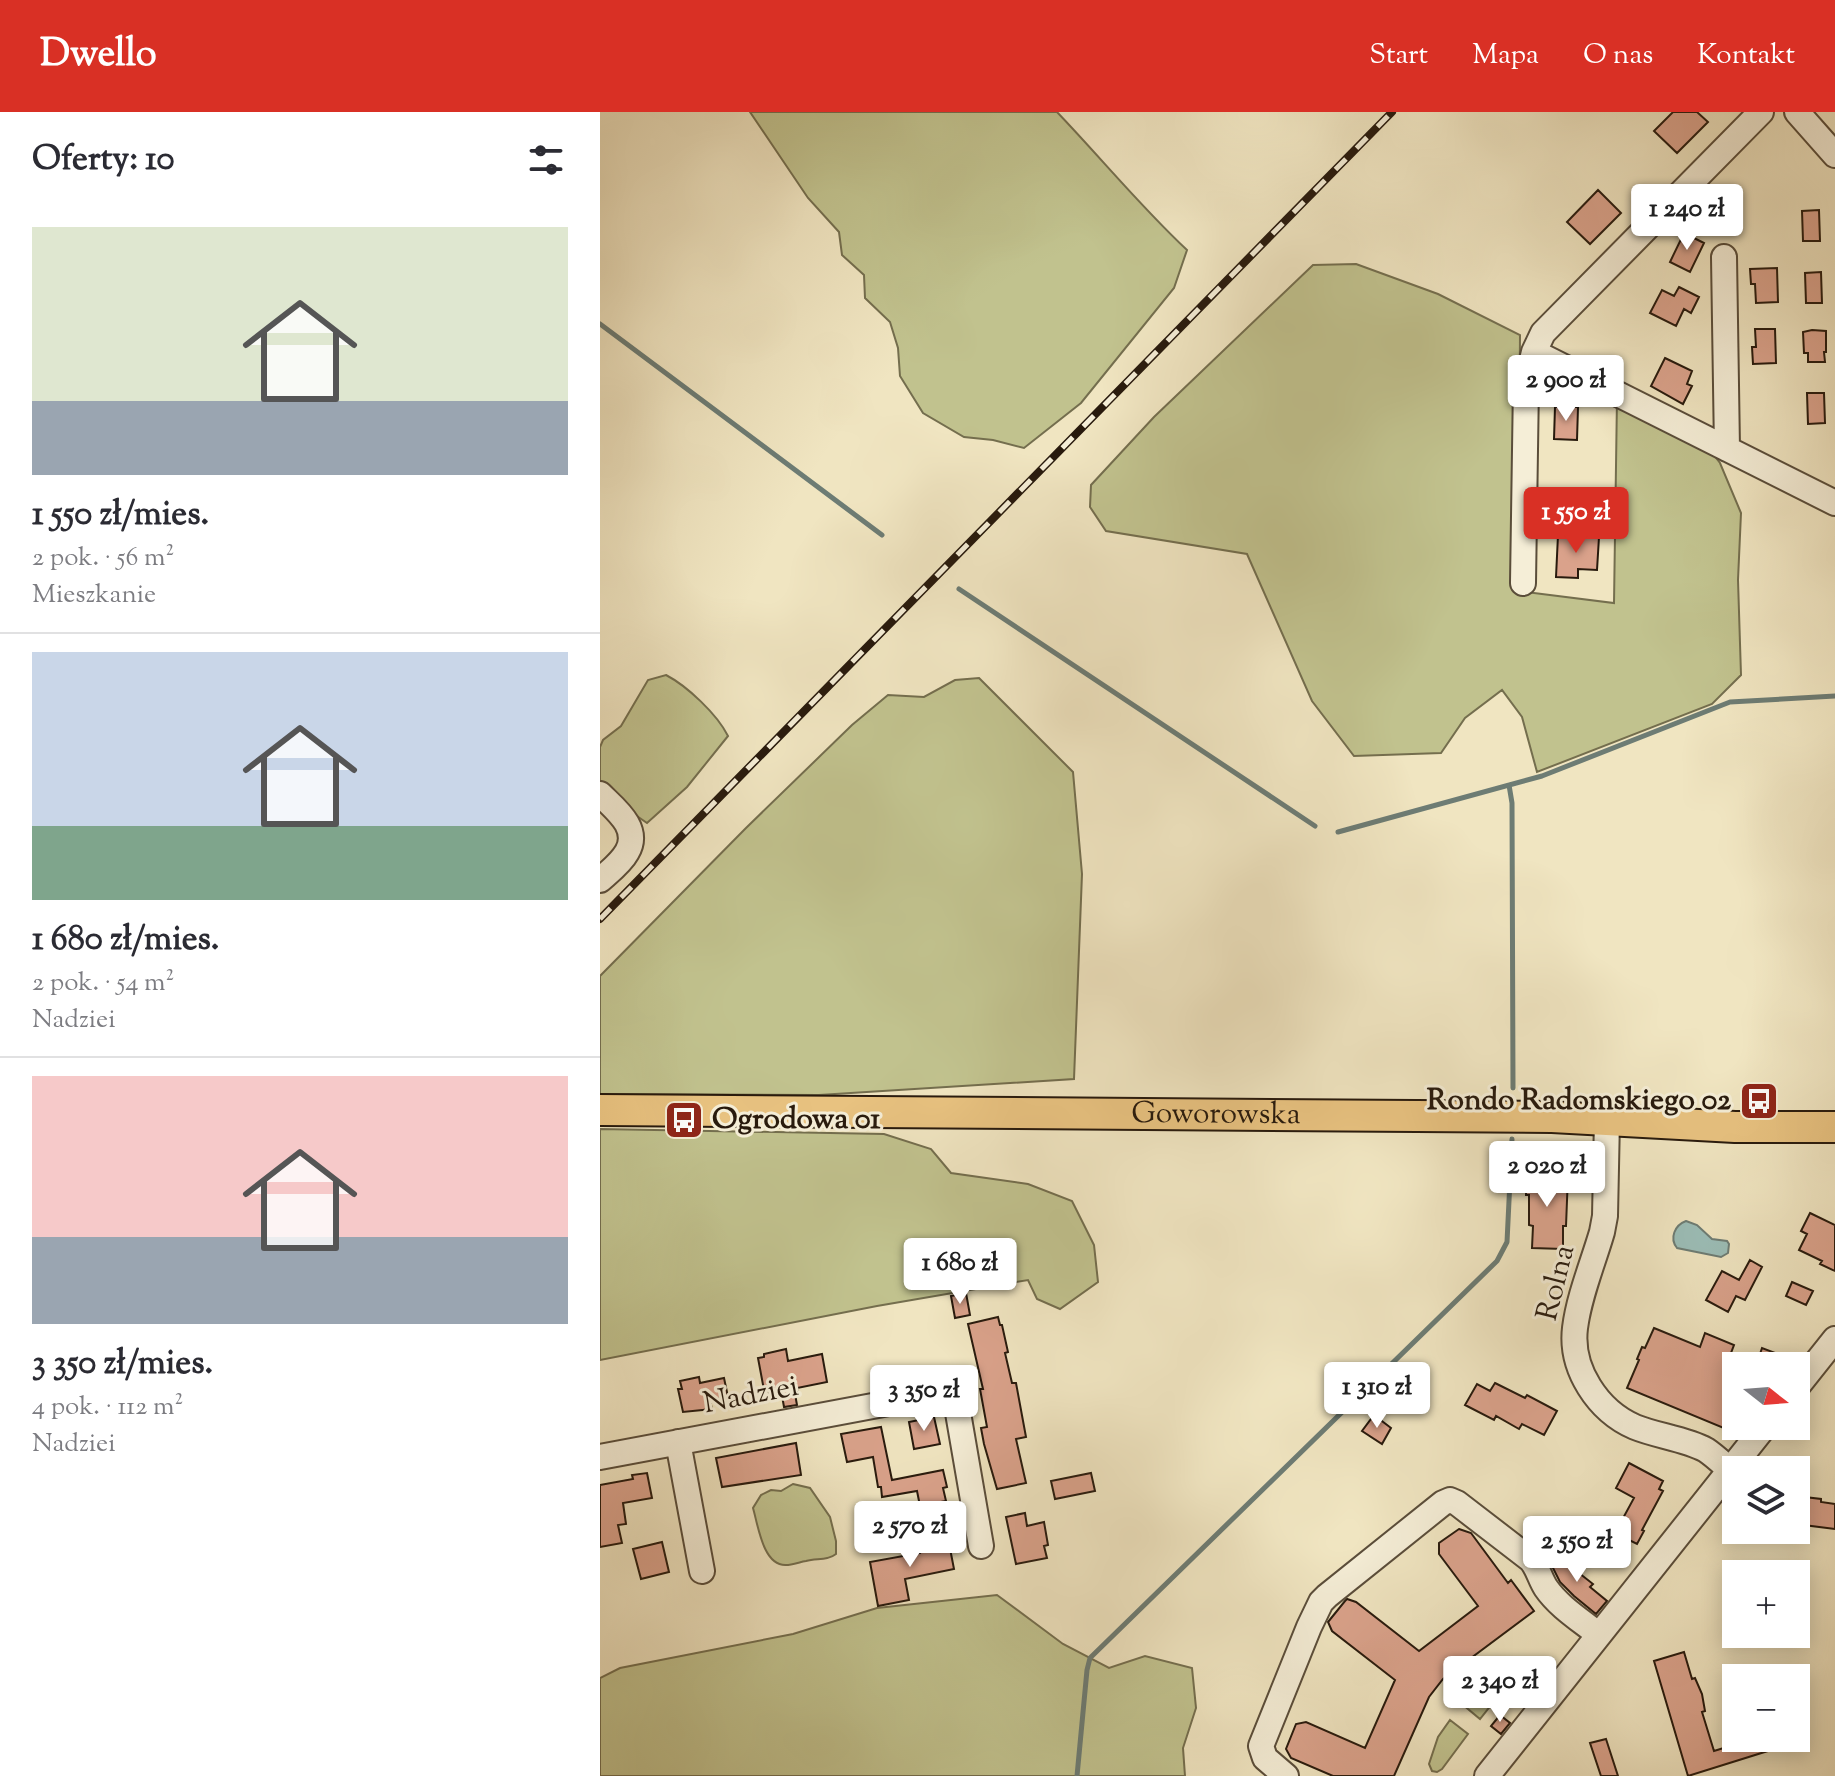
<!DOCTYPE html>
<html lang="pl">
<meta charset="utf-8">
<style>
:root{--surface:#fff;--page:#f2f2f3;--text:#2b2b33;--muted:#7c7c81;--line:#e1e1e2;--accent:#d93025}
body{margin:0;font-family:"Sorts Mill Goudy",serif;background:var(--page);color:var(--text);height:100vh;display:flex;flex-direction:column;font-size:30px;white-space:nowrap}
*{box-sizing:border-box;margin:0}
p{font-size:26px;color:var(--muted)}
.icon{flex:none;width:44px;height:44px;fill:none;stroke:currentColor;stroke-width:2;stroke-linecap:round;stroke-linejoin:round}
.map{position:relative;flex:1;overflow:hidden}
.details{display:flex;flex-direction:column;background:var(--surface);width:600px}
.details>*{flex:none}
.needle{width:52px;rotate:107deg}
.tools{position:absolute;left:1122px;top:1240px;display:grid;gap:16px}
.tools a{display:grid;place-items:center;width:88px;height:88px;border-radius:0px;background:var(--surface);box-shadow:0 4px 20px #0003;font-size:40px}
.price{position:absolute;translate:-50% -68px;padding:0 18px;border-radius:8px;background:#fff;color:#222;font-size:26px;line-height:52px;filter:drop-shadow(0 2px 4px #0008)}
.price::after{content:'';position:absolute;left:50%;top:48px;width:24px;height:18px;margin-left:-12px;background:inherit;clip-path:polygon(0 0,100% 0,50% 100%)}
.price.active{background:var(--accent);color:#fff}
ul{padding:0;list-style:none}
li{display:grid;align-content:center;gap:16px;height:424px;padding:0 32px}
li+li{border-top:2px solid var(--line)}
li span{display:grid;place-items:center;height:248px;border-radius:0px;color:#555}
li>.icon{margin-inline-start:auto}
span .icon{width:144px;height:144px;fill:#fffc;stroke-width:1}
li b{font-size:34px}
h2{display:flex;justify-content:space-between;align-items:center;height:96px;padding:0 32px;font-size:34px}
header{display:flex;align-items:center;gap:48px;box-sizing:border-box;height:112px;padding:0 40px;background:var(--accent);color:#fff}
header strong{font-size:38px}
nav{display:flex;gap:44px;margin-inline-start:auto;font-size:28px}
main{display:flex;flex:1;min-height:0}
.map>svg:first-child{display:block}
.green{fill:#c1c28e;stroke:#746e4e;stroke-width:2}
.water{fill:#9bbeb8;stroke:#6d7c74;stroke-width:2}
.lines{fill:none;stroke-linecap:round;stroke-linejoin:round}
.stream{stroke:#6d7c74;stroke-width:5}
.building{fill:#daa28b;stroke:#281a0d;stroke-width:2}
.minor-casing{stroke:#5a4d3a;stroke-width:28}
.major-casing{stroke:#281a0d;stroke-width:34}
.minor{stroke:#f5eed7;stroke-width:24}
.major{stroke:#e8c280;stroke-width:30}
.rail-casing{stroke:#281a0d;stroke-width:8}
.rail{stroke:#f5eed7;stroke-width:5;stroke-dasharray:15;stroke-linecap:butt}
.labels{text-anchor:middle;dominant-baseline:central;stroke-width:6;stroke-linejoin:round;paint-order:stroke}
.poi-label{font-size:30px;font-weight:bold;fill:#281a0d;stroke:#f5eed7;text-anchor:end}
.street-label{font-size:30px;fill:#281a0d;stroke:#f5eed7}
</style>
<header>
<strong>Dwello</strong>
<nav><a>Start</a><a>Mapa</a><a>O nas</a><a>Kontakt</a></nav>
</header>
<main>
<section class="details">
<h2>Oferty: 10<svg class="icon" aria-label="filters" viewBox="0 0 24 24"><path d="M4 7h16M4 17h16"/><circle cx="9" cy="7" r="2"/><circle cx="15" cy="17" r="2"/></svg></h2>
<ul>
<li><span style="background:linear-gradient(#dfe7d0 70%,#9aa5b1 0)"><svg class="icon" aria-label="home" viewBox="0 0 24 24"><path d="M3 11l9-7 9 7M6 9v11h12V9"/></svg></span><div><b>1 550 zł/mies.</b><p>2 pok. · 56 m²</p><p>Mieszkanie</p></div></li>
<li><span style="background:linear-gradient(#c9d6e8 70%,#7fa58c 0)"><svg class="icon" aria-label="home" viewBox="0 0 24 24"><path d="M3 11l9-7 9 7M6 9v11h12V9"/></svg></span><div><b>1 680 zł/mies.</b><p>2 pok. · 54 m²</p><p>Nadziei</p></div></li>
<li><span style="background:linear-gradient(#f6c9c9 65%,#9aa5b1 0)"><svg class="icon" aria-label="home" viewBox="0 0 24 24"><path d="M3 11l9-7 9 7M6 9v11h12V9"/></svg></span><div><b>3 350 zł/mies.</b><p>4 pok. · 112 m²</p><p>Nadziei</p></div></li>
</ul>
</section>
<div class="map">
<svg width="1235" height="1664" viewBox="0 0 1235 1664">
<rect width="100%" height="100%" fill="#f0e5c1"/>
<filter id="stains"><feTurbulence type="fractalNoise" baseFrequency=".0025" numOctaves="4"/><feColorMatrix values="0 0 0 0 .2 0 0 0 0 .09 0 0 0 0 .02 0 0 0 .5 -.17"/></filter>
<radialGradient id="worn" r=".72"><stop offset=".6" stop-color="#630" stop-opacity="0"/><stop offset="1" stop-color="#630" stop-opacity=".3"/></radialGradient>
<!-- green -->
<path class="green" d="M 150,0 L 457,0 C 501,46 541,95 587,138 L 574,176 L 481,291 L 424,336 L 393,328 L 364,325 L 323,301 L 300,264 L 298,236 L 290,210 L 265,186 L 264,163 L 242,143 L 239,120 L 208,86 Z
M 756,152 L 838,182 L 920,223 L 918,479 L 1014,491 L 1017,286 L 1092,315 L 1120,351 L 1141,401 L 1138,468 L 1141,563 L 1112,592 L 937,660 L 922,605 L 902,578 L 865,606 L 841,641 L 754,644 L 712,589 L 647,442 L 506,419 L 490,395 L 491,373 L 554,305 L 713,153 Z
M 66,563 C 87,574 117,602 128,624 L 87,675 L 47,711 L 34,702 L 0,668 L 0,635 L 3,628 L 21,614 L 48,568 Z
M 379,566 L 473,660 L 482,762 L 474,967 L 219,983 L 0,982 L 0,864 L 146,716 L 252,613 L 288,583 L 324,585 L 355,568 Z
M 0,1017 L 284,1022 L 331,1037 L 351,1061 L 428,1072 L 472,1089 L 494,1133 L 498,1170 L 460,1197 L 437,1187 L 428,1168 L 277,1194 L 0,1248 Z
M 193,1372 L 210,1376 L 230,1405 L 236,1429 L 236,1442 C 227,1449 217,1446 206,1449 C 200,1450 192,1453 186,1453 C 163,1454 158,1413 153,1396 L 161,1383 L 171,1378 L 181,1379 Z
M 397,1483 L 463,1532 L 509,1556 L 545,1544 L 592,1556 L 596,1596 L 583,1636 L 585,1664 L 0,1664 L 0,1566 L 20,1556 L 193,1522 L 277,1496 Z
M 911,1553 L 915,1560 L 914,1564 L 880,1607 L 862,1592 C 873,1577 891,1555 911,1553 Z
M 850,1608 L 868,1622 L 842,1657 L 837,1660 L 832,1659 L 829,1652 L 838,1625 Z"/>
<!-- water -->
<path class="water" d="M 1086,1109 L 1097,1113 L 1112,1127 L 1127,1129 L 1129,1132 L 1128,1141 L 1121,1145 L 1077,1136 C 1069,1126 1075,1113 1086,1109 Z"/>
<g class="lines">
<!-- stream -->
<path class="stream" d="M 0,212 L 282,423
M 359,477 L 715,714
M 909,673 L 912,691 L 913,976
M 738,720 L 942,664 L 1130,590 L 1235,584
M 477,1664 L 487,1558 L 490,1546 L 897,1149 L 907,1130 L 912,1027"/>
</g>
<!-- building -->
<path class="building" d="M 1073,0 L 1097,0 L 1108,10 L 1077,41 L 1054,19 Z
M 998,78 L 1021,101 L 990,132 L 967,110 Z
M 1219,98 L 1220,129 L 1203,129 L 1202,99 Z
M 1084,121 L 1104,131 L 1090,160 L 1070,150 Z
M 1177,156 L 1178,190 L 1156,191 L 1155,172 L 1151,172 L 1150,157 Z
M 1221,160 L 1222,191 L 1206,191 L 1205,161 Z
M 1079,175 L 1099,185 L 1091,201 L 1084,197 L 1076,214 L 1050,201 L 1062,178 L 1074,184 Z
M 1155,217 L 1175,217 L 1176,251 L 1153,252 L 1152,235 L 1156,235 Z
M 1212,218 L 1226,219 L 1226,240 L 1224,240 L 1225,250 L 1208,250 L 1208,241 L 1204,241 L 1203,220 Z
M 1065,246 L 1092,259 L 1087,272 L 1092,274 L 1083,292 L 1051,274 Z
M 1207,281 L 1224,281 L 1225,311 L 1208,312 Z
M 955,295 L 978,295 L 977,328 L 954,327 Z
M 958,423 L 999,425 L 997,458 L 978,457 L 978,466 L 956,465 Z
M 926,1062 L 968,1063 L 966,1114 L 963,1114 L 963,1137 L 932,1136 L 933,1114 L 929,1113 L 929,1083 L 926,1083 Z
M 1210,1101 L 1235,1113 L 1235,1159 L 1220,1152 L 1222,1149 L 1199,1138 L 1207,1122 L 1201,1119 Z
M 1150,1148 L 1162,1155 L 1145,1188 L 1136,1184 L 1128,1200 L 1106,1188 L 1122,1159 L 1139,1168 Z
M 1192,1170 L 1213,1179 L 1206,1193 L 1186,1184 Z
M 366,1181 L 370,1203 L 355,1206 L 351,1184 Z
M 398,1205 L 400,1213 L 402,1213 L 408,1240 L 405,1241 L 412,1271 L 416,1271 L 426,1325 L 416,1327 L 426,1371 L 397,1377 L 384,1332 L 381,1316 L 387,1315 L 380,1277 L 383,1277 L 368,1212 Z
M 1054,1216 L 1100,1235 L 1105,1221 L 1134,1233 L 1131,1241 L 1157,1251 L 1162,1236 L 1178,1242 L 1173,1254 L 1136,1254 L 1136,1300 L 1133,1299 L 1126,1317 L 1027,1276 L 1039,1248 L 1037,1247 L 1042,1235 L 1045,1236 Z
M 186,1237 L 188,1249 L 222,1242 L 227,1270 L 197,1276 L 198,1282 L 195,1282 L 197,1293 L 184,1295 L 181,1278 L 169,1281 L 168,1277 L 164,1278 L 158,1246 L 164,1245 L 164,1242 Z
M 99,1265 L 100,1271 L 124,1266 L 128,1285 L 110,1288 L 112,1297 L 83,1300 L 78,1277 L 82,1277 L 80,1269 Z
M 895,1271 L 925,1286 L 927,1283 L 957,1299 L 944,1323 L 922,1312 L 919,1317 L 896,1304 L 894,1308 L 865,1293 L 877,1272 L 890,1279 Z
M 774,1303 L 791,1316 L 782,1332 L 762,1319 Z
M 334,1305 L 340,1332 L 314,1337 L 309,1310 Z
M 281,1315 L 292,1368 L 343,1358 L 347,1375 L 343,1376 L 346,1389 L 320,1394 L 317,1379 L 282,1385 L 281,1375 L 278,1375 L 273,1345 L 247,1350 L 241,1322 Z
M 196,1331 L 201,1363 L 122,1375 L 116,1346 Z
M 1029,1351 L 1063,1369 L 1059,1377 L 1063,1379 L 1042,1418 L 1044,1419 L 1037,1432 L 1015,1421 L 1034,1386 L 1016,1376 Z
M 47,1361 L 52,1386 L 23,1391 L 26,1412 L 18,1413 L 22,1431 L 0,1435 L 0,1373 L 33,1367 L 32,1363 Z
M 491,1361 L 495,1379 L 455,1387 L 451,1369 Z
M 1196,1384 L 1221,1387 L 1221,1390 L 1235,1392 L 1235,1417 L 1196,1412 Z
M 425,1401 L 427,1414 L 444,1410 L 448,1433 L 444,1434 L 447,1446 L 416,1452 L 406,1405 Z
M 859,1417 L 871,1421 L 908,1471 L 911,1468 L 934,1499 L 843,1567 L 829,1585 L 794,1664 L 733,1664 L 691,1646 L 686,1637 L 696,1612 L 706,1610 L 765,1636 L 795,1568 L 732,1519 L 728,1510 L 745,1489 L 747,1487 L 756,1490 L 819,1539 L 878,1494 L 839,1442 L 839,1431 Z
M 347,1421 L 354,1457 L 305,1467 L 309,1488 L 278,1494 L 270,1450 L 320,1441 L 317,1427 Z
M 62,1430 L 69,1460 L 41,1467 L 33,1437 Z
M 951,1439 L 993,1472 L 990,1475 L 1007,1489 L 996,1502 L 974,1484 L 960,1470 L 947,1444 Z
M 1084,1540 L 1092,1567 L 1095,1566 L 1102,1582 L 1105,1599 L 1102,1600 L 1114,1639 L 1156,1626 L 1167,1626 L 1171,1638 L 1088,1664 L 1054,1549 Z
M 900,1603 L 910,1611 L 901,1622 L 891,1614 Z
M 1006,1627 L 1018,1664 L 1001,1664 L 990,1631 Z"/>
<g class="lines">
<!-- minor casing -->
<g class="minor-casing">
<path id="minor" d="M 1197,0 L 1235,43
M 1124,145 L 1127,337
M 934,240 L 1235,391
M 923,471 L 926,272 L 934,240 L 943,221 L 1161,0
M 0,682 C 15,697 41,716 27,740 C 21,751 9,760 0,768
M 1007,1007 L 1005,1104 L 1002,1120 C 993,1151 979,1184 975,1216 C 970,1257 998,1299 1035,1315 C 1057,1324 1086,1327 1106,1338 C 1115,1344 1122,1351 1130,1358
M 1196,1276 L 1235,1227
M 78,1330 L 102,1459
M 0,1345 L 342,1281 L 353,1288 L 357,1295 L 381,1434
M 686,1664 L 665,1646 L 661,1634 L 709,1515 L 721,1490 L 727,1484 L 843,1391 L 850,1388 L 857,1391 L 931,1448 C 938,1456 940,1467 946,1476 C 959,1495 982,1509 999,1523
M 887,1664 L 1165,1314"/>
</g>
<!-- major casing -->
<g class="major-casing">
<g id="major">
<path id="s1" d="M 0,998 L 952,1005 L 1135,1015 L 1235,1015"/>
</g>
</g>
<!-- minor -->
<use href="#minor" class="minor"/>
<!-- major -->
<use href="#major" class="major"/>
<!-- rail casing -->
<g class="rail-casing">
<path id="rail" d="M 0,807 L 792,0"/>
</g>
<!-- rail -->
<use href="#rail" class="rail"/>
</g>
<!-- icons -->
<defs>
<g id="bus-square" transform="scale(2)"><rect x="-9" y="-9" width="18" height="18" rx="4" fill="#8f2418" stroke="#f5eed7"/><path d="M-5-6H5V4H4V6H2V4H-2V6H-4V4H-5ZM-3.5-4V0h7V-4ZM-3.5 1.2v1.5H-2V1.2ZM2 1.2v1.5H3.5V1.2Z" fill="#fff"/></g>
</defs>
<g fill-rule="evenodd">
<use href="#bus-square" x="1159" y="989"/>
<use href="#bus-square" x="84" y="1008"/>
</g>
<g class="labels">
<!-- poi labels -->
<g class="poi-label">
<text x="1131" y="989">Rondo Radomskiego 02</text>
<text x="112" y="1008" text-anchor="start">Ogrodowa 01</text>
</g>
<!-- street labels -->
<g class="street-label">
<text stroke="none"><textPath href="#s1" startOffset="616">Goworowska</textPath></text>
<text transform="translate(957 1171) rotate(-76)">Rolna</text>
<text transform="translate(151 1284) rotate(-11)">Nadziei</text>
</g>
</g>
<rect width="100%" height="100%" filter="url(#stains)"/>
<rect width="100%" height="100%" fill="url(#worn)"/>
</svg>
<div class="tools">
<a><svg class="needle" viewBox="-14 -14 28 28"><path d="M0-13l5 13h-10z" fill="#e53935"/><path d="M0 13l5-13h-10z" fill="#7c7c81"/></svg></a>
<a><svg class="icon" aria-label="layers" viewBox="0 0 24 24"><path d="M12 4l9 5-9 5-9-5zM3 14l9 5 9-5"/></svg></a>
<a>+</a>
<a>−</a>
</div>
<b class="price" style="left:1087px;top:140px">1 240 zł</b>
<b class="price" style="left:966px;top:311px">2 900 zł</b>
<b class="price active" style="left:976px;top:443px">1 550 zł</b>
<b class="price" style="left:947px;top:1097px">2 020 zł</b>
<b class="price" style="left:360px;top:1194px">1 680 zł</b>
<b class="price" style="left:777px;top:1318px">1 310 zł</b>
<b class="price" style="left:324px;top:1321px">3 350 zł</b>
<b class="price" style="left:310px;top:1457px">2 570 zł</b>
<b class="price" style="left:977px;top:1472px">2 550 zł</b>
<b class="price" style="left:900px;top:1612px">2 340 zł</b>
</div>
</main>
